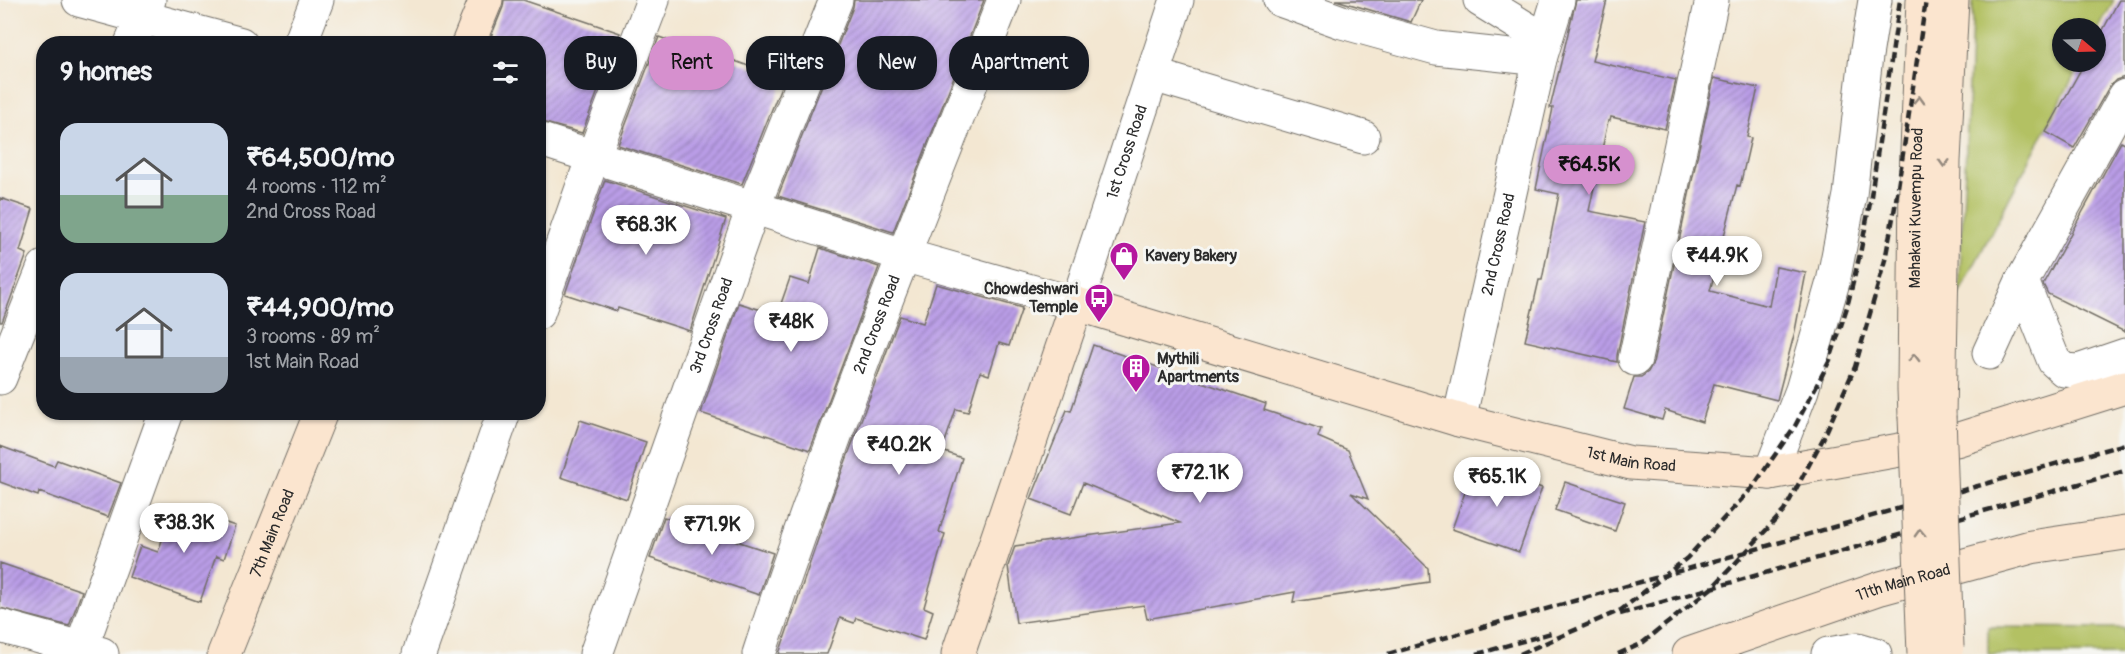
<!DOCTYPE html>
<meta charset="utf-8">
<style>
:root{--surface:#171b24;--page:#20242c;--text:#f1f3f6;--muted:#9ea1a6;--accent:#d690ce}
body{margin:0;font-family:Pangolin,sans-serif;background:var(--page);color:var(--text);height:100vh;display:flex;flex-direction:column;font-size:22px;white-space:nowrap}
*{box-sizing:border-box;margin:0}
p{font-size:20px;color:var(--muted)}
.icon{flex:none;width:33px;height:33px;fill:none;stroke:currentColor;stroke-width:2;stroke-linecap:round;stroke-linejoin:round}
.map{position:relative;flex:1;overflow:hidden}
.panel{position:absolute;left:36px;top:36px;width:510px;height:384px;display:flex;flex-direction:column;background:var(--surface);border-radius:24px;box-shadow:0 2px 4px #0004}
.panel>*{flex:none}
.hud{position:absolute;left:564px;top:36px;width:570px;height:54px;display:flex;gap:12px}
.needle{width:39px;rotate:109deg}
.buttons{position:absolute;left:2052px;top:18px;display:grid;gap:12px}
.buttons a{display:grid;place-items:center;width:54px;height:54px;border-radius:50%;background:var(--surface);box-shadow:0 2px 4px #0004;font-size:30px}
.price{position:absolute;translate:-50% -51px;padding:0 14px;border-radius:21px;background:#fff;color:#222;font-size:20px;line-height:39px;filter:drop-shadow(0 2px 3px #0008)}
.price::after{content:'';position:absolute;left:50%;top:36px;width:18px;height:14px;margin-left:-9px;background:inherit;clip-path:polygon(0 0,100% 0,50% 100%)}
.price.active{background:var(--accent);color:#111}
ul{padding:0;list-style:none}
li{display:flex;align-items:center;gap:18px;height:150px;padding:0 24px}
li span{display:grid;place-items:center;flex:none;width:168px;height:120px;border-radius:18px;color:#555}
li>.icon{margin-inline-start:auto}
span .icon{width:72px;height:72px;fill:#fffc;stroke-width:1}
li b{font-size:26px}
h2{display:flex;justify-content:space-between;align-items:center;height:72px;padding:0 24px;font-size:26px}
.chip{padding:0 21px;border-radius:24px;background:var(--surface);box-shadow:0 2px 4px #0004;font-size:21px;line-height:54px}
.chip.active{background:var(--accent);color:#111}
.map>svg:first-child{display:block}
.green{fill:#b3c164;stroke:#6f7648;stroke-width:1.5}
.building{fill:url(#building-hatch)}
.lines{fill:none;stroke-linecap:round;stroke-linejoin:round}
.minor-casing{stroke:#716d65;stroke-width:35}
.tertiary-casing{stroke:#716d65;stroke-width:35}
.secondary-casing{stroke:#716d65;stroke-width:35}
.minor{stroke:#fff;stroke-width:33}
.tertiary{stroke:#fff;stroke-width:33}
.secondary{stroke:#fbe5cf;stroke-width:33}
.rail{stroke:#2b2b2b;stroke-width:4.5;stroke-dasharray:9 4.5;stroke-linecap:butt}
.secondary-bridge-casing{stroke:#716d65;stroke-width:35;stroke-linecap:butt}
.secondary-bridge{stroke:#fbe5cf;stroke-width:33}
.oneway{stroke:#93887d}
.labels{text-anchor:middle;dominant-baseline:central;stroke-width:6;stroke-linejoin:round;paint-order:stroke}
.street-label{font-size:16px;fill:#2b2b2b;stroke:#f6f6f2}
.poi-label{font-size:16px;font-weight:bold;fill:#2b2b2b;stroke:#f6f6f2;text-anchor:start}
</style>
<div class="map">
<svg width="2125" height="654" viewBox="0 0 2125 654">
<defs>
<pattern id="building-hatch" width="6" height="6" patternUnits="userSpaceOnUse" patternTransform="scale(1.5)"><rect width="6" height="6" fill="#ba9de7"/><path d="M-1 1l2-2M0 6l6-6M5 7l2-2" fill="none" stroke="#9780bb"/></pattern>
</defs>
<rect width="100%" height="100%" fill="#f6f6f2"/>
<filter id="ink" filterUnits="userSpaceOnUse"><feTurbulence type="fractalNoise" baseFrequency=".0167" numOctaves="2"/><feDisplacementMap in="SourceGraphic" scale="12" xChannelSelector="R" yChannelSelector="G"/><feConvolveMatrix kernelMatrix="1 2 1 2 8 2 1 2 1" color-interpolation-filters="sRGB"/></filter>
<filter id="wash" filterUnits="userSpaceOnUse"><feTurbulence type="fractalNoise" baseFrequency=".008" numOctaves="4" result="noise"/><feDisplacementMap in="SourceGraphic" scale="24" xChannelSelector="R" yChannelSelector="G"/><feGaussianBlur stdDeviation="1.35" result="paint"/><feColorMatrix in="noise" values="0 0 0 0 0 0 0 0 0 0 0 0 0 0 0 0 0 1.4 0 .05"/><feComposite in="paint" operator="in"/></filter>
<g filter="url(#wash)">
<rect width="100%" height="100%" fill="#f3e7d2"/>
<!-- green -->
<path class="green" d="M 1973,0 L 2114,0 L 2096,34 L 2096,28 L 2062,28 L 2062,62 L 2081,62 L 1959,294 Z
M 1988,627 L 2125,628 L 2125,654 L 1988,654 Z"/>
<g id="blocks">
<!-- building -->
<path class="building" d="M 504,0 L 523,0 L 620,33 L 582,133 L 538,121 L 538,44 L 488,44 L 503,7 Z
M 854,0 L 984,0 L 893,232 L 778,196 L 853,7 Z
M 1336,0 L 1421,0 L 1411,22 Z
M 1576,0 L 1607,0 L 1592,61 L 1676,80 L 1665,129 L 1611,117 L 1610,121 L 1608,121 L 1589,211 L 1645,222 L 1617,355 L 1617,362 L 1525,341 L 1539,280 L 1542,280 L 1559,194 L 1536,189 L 1553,108 L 1550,108 Z
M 2119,0 L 2125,0 L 2125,77 L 2116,80 L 2109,87 L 2074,148 L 2046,132 L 2085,62 L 2096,62 L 2096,43 Z
M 659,37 L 701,52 L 702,49 L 784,79 L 742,184 L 618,145 Z
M 1714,78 L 1758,88 L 1747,137 L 1751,138 L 1740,186 L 1737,185 L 1710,291 L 1769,306 L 1776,267 L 1806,273 L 1795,331 L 1777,400 L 1714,384 L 1702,422 L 1665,410 L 1662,420 L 1624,409 L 1634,377 L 1641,377 L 1648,372 L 1653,363 Z
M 2121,142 L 2125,144 L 2125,332 L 2048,294 L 2043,284 Z
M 605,180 L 726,219 L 690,331 L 618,308 L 617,311 L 565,294 Z
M 0,198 L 33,209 L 20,251 L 27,254 L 2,322 L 0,322 Z
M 820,248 L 879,267 L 810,450 L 701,413 L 739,303 L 777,315 L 790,278 L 809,284 Z
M 936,284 L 1022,308 L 1009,346 L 999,343 L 989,375 L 980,372 L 968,412 L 956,409 L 942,451 L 962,458 L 939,532 L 945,534 L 924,607 L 933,611 L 924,640 L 856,618 L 854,623 L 840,618 L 827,654 L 779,654 L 833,495 L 900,316 L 923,323 Z
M 1093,345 L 1266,404 L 1264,410 L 1321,429 L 1318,437 L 1348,450 L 1368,499 L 1351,493 L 1428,568 L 1429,582 L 1293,602 L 1295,592 L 1147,619 L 1144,605 L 1016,623 L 1008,566 L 1015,546 L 1180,523 L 1083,483 L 1071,514 L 1031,499 L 1067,410 L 1071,411 Z
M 580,420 L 646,442 L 627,499 L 561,477 Z
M 0,446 L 54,466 L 57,460 L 121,483 L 108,517 L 39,492 L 38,496 L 0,482 Z
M 1475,464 L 1542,488 L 1519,552 L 1452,529 Z
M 1565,482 L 1625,502 L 1615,531 L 1555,510 Z
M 174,505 L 235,526 L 224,559 L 216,556 L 200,602 L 129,577 L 140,546 L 158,552 Z
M 664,517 L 773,553 L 759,595 L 650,558 Z
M 0,563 L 82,591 L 69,626 L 0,608 Z"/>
</g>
</g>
<g filter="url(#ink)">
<use href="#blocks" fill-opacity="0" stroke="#716d65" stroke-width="1.5"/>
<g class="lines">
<!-- minor casing -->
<g class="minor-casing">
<g id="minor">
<path d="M 1280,0 L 1342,22 L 1436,48 L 1540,59"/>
<path d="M 1480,0 L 1545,40"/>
<path d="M 131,44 L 149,0"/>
<path d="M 300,44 L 317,0"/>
<path d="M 1153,75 L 1363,137"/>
<path d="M 2022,281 L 2054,361 L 2064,370 L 2078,371 L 2125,355"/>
<path id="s1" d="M 1077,304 L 1177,0"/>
<path d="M 538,313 L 593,157 L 653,0"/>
<path d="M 1989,353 L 2022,281 L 2125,96"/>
<path d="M 1635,359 L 1712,0"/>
<path d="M 0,378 L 44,267"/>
<path id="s2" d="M 1459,420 L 1540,59 L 1558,0"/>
<path d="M 1770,473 L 1802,390 L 1833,282 L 1850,195 L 1866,56 L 1875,0"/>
<path d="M 79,654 L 166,412"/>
<path d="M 419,654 L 504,412"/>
<path id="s3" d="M 596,654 L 753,208 L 836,0"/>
<path id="s4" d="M 759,654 C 831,433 919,216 1004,0"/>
<path d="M 1828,654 L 1858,649 L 1875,654"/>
</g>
</g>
<!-- tertiary casing -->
<g class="tertiary-casing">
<path id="tertiary" d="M 79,0 L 241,44
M 538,139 L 903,255 L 1077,304
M 0,626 L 102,654"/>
</g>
<!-- secondary casing -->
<g class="secondary-casing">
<g id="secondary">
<path d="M 468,44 L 486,0"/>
<path id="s5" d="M 1915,416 L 1914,389 L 1916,176 L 1923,0"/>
<path d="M 1939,416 L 1944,161 L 1952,0"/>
<path id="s6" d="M 224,654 L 321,412"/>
<path id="s7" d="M 958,654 L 1077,304 L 1459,420 L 1631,463 L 1770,473 L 1956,440 L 2125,387"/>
<path id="s8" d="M 1689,654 L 1881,588 L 2031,547 L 2125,533"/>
</g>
</g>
<!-- minor -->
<use href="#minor" class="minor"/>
<!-- tertiary -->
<use href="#tertiary" class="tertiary"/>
<!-- secondary -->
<use href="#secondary" class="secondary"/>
<!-- rail -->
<path class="rail" d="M 1620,614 L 2125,471
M 1388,654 L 2125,444
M 1477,654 L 1551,633
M 1520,654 L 1621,610 L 1687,558 L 1752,488 L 1795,426 L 1830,360 L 1847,307 L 1860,254 L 1870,203 L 1900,0
M 1618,654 L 1641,644 L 1713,587 L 1784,511 L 1824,437 L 1855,367 L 1885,260 L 1895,207 L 1926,0"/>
<!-- secondary-bridge casing -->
<g class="secondary-bridge-casing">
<path id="secondary-bridge" d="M 1915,416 L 1924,654
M 1939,416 L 1947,647"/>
</g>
<!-- secondary-bridge -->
<use href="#secondary-bridge" class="secondary-bridge"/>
</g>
<!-- one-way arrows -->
<defs><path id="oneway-chevron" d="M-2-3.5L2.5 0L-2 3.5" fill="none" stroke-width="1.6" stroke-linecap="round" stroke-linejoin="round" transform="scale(1.5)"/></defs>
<g class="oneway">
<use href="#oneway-chevron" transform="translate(1919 100) rotate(-88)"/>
<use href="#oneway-chevron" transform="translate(1944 163) rotate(92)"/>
<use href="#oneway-chevron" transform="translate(1914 358) rotate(-89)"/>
<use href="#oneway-chevron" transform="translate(1920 533) rotate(-92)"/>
</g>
</g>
<!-- icons -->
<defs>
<g id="shop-pin" transform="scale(1.5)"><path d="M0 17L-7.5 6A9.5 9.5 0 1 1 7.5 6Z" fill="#b5179e" stroke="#f6f6f2"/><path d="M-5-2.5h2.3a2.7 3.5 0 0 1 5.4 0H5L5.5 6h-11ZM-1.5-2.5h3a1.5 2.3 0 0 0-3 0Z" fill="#fff"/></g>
<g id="bus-pin" transform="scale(1.5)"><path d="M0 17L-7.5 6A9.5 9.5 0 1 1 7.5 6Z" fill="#b5179e" stroke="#f6f6f2"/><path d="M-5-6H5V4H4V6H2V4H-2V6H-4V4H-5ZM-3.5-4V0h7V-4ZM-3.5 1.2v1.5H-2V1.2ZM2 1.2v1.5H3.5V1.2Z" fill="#fff"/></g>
<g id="building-pin" transform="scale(1.5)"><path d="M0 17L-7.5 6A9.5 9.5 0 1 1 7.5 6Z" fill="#b5179e" stroke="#f6f6f2"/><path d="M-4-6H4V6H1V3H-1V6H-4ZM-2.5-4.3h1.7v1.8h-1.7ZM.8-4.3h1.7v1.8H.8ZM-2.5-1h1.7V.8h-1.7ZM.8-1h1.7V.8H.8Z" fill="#fff"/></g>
</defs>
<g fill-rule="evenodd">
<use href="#shop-pin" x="1124" y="256"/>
<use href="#bus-pin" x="1099" y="298"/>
<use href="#building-pin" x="1136" y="368"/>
</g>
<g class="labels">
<!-- street labels -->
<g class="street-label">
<text stroke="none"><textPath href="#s1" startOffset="160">1st Cross Road</textPath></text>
<text stroke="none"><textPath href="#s5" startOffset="208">Mahakavi Kuvempu Road</textPath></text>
<text stroke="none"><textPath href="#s2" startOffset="180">2nd Cross Road</textPath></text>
<text stroke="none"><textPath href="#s3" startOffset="348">3rd Cross Road</textPath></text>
<text stroke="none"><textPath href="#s4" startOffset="350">2nd Cross Road</textPath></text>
<text stroke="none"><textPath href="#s7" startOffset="946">1st Main Road</textPath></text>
<text stroke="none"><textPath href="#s6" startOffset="130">7th Main Road</textPath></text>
<text stroke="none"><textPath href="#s8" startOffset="226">11th Main Road</textPath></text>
</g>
<!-- poi labels -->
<g class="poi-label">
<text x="1145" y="256">Kavery Bakery</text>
<text x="1078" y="289" text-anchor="end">Chowdeshwari<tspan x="1078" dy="18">Temple</tspan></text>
<text x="1157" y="359">Mythili<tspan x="1157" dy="18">Apartments</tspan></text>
</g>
</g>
</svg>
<div class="buttons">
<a><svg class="needle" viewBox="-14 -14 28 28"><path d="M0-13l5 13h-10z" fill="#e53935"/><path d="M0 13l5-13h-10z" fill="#9ea1a6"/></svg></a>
</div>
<b class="price active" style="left:1589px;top:196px">₹64.5K</b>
<b class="price" style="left:646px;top:256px">₹68.3K</b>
<b class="price" style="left:1717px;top:287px">₹44.9K</b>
<b class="price" style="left:791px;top:353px">₹48K</b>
<b class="price" style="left:899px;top:476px">₹40.2K</b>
<b class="price" style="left:1200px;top:504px">₹72.1K</b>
<b class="price" style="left:1497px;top:508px">₹65.1K</b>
<b class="price" style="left:184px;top:554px">₹38.3K</b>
<b class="price" style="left:712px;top:556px">₹71.9K</b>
<div class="hud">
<a class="chip">Buy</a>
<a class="chip active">Rent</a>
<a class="chip">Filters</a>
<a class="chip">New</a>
<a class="chip">Apartment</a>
</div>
<section class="panel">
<h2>9 homes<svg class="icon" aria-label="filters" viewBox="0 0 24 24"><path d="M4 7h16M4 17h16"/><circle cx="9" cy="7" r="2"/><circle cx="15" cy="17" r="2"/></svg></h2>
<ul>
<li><span style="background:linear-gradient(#c9d6e8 60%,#7fa58c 0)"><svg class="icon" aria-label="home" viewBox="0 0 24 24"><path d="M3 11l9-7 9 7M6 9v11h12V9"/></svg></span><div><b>₹64,500/mo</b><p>4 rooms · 112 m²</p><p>2nd Cross Road</p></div></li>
<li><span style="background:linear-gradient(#c9d6e8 70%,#9aa5b1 0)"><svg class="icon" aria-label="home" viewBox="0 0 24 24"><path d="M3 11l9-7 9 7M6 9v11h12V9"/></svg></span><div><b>₹44,900/mo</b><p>3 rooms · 89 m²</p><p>1st Main Road</p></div></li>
</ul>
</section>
</div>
